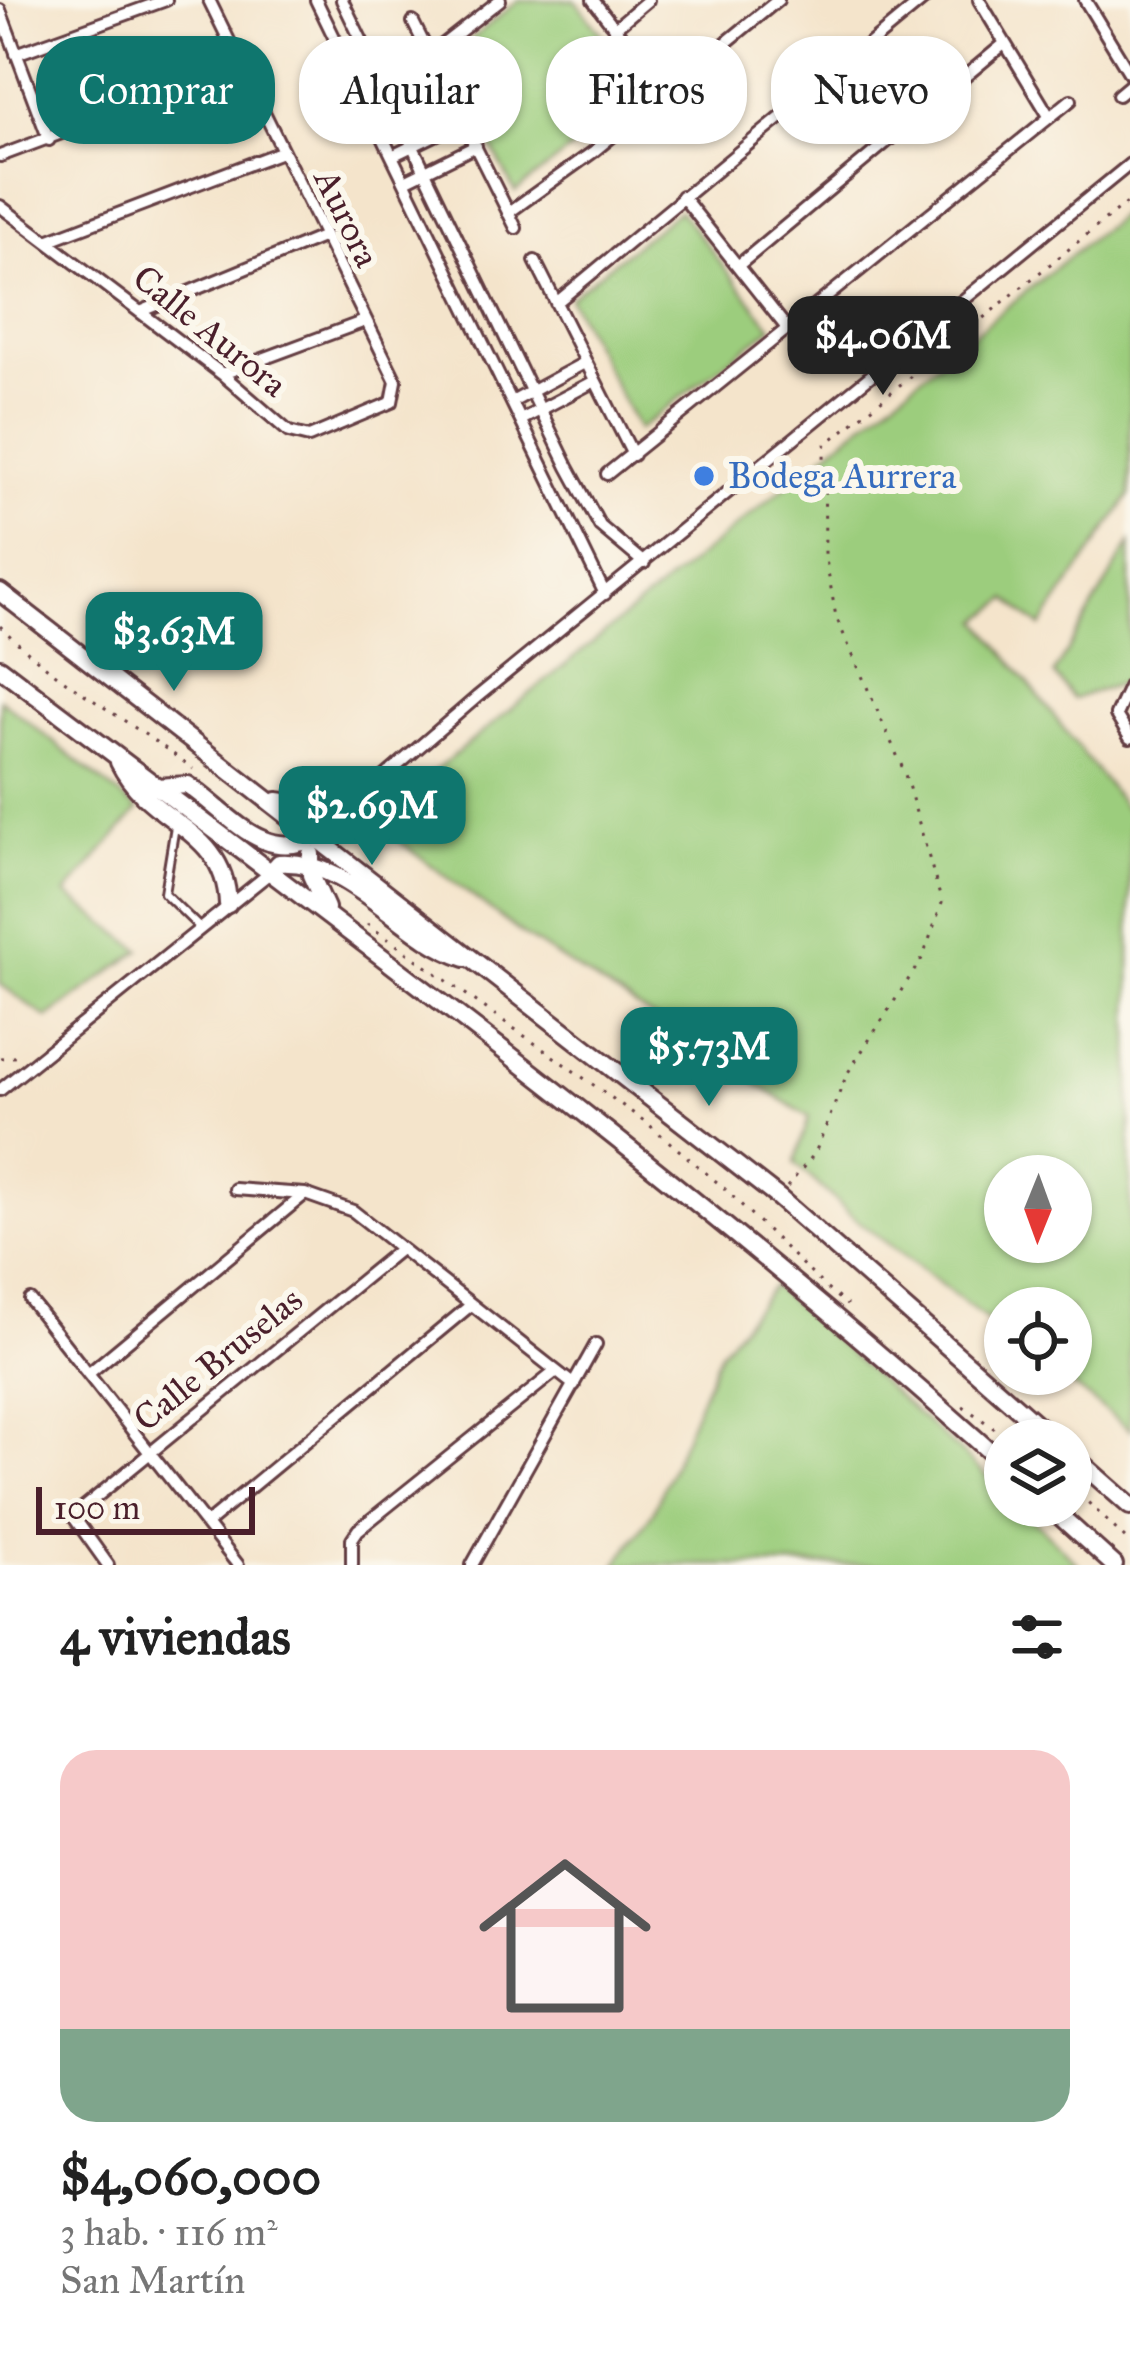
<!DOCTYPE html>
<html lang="es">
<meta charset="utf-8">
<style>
:root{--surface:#fff;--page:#f2f2f2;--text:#222;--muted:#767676;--accent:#0f766e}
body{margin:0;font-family:"IM FELL Great Primer",serif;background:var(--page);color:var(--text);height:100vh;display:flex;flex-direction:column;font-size:45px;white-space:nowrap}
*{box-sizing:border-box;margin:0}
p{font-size:39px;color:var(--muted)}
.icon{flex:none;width:66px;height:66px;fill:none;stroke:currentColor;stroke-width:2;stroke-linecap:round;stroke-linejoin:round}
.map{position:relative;height:1565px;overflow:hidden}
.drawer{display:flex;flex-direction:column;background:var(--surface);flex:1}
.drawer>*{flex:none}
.hud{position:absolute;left:36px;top:36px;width:1059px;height:108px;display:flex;gap:24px}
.needle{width:78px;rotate:181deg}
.fabs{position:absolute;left:984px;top:1155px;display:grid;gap:24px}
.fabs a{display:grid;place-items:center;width:108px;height:108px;border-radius:50%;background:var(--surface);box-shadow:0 3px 9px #0004;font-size:60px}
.scale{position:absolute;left:36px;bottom:30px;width:219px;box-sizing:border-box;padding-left:12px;border:6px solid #4a1f2b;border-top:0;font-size:33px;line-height:42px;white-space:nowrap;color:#4a1f2b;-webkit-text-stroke:9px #fbf7ec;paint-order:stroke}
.price{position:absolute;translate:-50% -102px;padding:0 27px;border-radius:24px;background:var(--accent);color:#fff;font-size:39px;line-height:78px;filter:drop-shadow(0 3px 6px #0008)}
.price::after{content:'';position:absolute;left:50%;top:72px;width:36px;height:27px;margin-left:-18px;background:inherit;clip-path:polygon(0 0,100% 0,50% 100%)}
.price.active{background:#222;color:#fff}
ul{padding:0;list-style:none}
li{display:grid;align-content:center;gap:24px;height:636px;padding:0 60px}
li span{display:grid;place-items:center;height:372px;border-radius:36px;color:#555}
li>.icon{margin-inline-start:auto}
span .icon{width:216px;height:216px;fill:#fffc;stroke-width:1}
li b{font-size:51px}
h2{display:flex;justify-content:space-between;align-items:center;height:144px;padding:0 60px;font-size:51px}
.pill{padding:0 42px;border-radius:48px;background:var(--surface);box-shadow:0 3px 9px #0004;font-size:42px;line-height:108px}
.pill.active{background:var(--accent);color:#fff}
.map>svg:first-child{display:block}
.green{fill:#9ccd7d;stroke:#737654;stroke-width:3;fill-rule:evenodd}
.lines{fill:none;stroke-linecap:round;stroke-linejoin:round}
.lane-casing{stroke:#643d43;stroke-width:12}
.street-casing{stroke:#643d43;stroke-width:16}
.secondary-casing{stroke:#643d43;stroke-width:22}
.path{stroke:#643d43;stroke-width:3;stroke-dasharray:3 9;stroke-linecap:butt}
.lane{stroke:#fff;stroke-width:6}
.street{stroke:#fff;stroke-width:10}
.secondary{stroke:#fff;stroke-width:16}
.shop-dot{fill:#3f7fe0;stroke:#fbf7ec;stroke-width:4.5}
.labels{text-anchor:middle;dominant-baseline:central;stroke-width:12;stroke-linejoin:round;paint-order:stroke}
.street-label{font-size:36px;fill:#4a1f2b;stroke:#fbf7ec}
.shop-label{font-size:36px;fill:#366cbe;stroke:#fbf7ec;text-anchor:start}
</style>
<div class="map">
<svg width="1130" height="1565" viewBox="0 0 1130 1565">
<rect width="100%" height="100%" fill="#fbf7ec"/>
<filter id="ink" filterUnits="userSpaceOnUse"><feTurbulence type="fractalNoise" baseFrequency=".00833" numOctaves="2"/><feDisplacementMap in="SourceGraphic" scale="24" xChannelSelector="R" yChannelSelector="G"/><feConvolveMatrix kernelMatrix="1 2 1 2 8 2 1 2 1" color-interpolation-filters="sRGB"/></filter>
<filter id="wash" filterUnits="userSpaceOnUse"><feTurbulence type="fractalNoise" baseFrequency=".004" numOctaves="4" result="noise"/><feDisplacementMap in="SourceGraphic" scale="48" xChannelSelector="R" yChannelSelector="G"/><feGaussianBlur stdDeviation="2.7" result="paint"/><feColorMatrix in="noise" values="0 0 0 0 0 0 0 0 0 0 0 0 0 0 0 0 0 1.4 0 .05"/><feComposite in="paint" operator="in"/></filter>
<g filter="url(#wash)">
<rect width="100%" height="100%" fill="#f4e4cb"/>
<!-- green -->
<path class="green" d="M 519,0 L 575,0 L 647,91 L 515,192 L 447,59 Z
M 1130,207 L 1130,495 L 1041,627 L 1008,599 L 980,621 L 1130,814 L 1130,1430 L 1057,1374 L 1071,1374 L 1071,1308 L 1005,1308 L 1005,1334 L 853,1217 L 795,1163 L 809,1117 L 526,937 L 373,821 ZM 1005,1176 L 1071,1176 L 1071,1242 L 1005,1242 Z
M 679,210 L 772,327 L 638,430 L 569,298 Z
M 1130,543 L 1130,670 L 1122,683 L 1073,699 L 1054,674 Z
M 0,699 L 138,810 L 66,894 L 141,950 L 47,1018 L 0,984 Z
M 773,1286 L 1005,1492 L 1005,1506 L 1019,1506 L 1079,1565 L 616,1565 L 653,1512 L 720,1352 Z"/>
</g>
<g filter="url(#ink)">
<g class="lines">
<!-- lane casing -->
<g class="lane-casing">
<path id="lane" d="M 175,826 L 164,893 L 198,926"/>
</g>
<!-- street casing -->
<g class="street-casing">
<path id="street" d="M 316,0 L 605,594
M 342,0 L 568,467 L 600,526 L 644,563
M 593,0 L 664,92
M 979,0 L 1049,116
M 1085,0 L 1130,74
M 0,10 L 49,140
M 413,22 L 516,228
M 616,27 L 648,0
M 16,54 L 166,0
M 431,54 L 500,0
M 1118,95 L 1130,85
M 0,156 L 241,66
M 392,156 L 464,121
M 405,181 L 476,146
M 682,196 L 786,327
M 0,206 L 222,374 L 289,432 L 309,437 L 392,402 L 396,381 L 209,0
M 508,213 L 593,152 L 778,0
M 47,241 L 281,152
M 535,261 L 633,455
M 740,264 L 1004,44
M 556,303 L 923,0
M 140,312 L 322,237
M 222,374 L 365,321
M 512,402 L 586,362
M 521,420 L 595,381
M 607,474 L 1071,100
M 1130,685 L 1116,715 L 1130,738
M 316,836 L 477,697 L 1130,164
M 0,1090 L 271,872
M 235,1189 L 305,1194 L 353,1211 L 574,1385
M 30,1300 L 238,1565
M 88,1374 L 305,1194
M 206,1524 L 471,1305
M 108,1565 L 73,1516 L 400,1249
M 352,1565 L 352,1539 L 358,1530 L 556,1371
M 472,1565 L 596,1344"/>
</g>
<!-- secondary casing -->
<g class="secondary-casing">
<path id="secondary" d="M 0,592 L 779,1198 L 1054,1440
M 0,668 C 340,926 688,1179 1005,1465
M 119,762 C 150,826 225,826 228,904
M 157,787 L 188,785 C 230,814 265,865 316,836
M 277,801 L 324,807 L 353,800
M 311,854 L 311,875 L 326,908
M 271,872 L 279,863 C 353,859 398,936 465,958
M 1071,1454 L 1130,1506
M 1049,1506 L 1114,1565"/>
</g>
<!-- path -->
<path class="path" d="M 0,626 C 57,684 129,719 193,769
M 367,924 L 647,1123 L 724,1188 L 820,1282
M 0,1058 L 23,1056
M 787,1187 L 815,1153 L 847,1074 L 923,957 L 942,903 L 904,771 L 836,617 L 825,554 L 824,446 L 1130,200
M 827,1289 L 847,1305
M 963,1406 L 1010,1440
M 1071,1486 L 1130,1543"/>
<!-- lane -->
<use href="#lane" class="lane"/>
<!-- street -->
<use href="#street" class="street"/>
<!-- secondary -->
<use href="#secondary" class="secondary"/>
</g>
</g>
<!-- markers -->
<circle class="shop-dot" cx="704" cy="476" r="12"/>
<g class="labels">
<!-- street labels -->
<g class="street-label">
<text transform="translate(347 218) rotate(64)">Aurora</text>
<text transform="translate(210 331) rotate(39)">Calle Aurora</text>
<text transform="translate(218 1359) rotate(-39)">Calle Bruselas</text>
</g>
<!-- shop labels -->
<g class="shop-label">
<text x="728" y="476">Bodega Aurrera</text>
</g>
</g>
</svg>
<div class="fabs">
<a><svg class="needle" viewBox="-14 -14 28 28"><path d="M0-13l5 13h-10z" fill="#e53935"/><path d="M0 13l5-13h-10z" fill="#767676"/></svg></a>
<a><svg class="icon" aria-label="locate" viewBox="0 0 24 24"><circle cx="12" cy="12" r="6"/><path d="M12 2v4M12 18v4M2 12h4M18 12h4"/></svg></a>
<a><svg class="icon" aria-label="layers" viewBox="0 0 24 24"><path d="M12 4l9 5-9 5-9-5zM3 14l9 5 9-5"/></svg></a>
</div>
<div class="scale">100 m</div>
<b class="price active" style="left:883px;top:398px">$4.06M</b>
<b class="price" style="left:174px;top:694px">$3.63M</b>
<b class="price" style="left:372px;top:868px">$2.69M</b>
<b class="price" style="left:709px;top:1109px">$5.73M</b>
<div class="hud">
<a class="pill active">Comprar</a>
<a class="pill">Alquilar</a>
<a class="pill">Filtros</a>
<a class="pill">Nuevo</a>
</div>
</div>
<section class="drawer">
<h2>4 viviendas<svg class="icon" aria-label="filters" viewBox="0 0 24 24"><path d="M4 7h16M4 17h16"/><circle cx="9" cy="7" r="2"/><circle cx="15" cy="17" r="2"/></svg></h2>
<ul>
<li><span style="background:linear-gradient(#f6c9c9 75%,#7fa58c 0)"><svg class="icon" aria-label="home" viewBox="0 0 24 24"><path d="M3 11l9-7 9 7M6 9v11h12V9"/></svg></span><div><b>$4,060,000</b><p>3 hab. · 116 m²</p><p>San Martín</p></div></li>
</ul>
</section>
